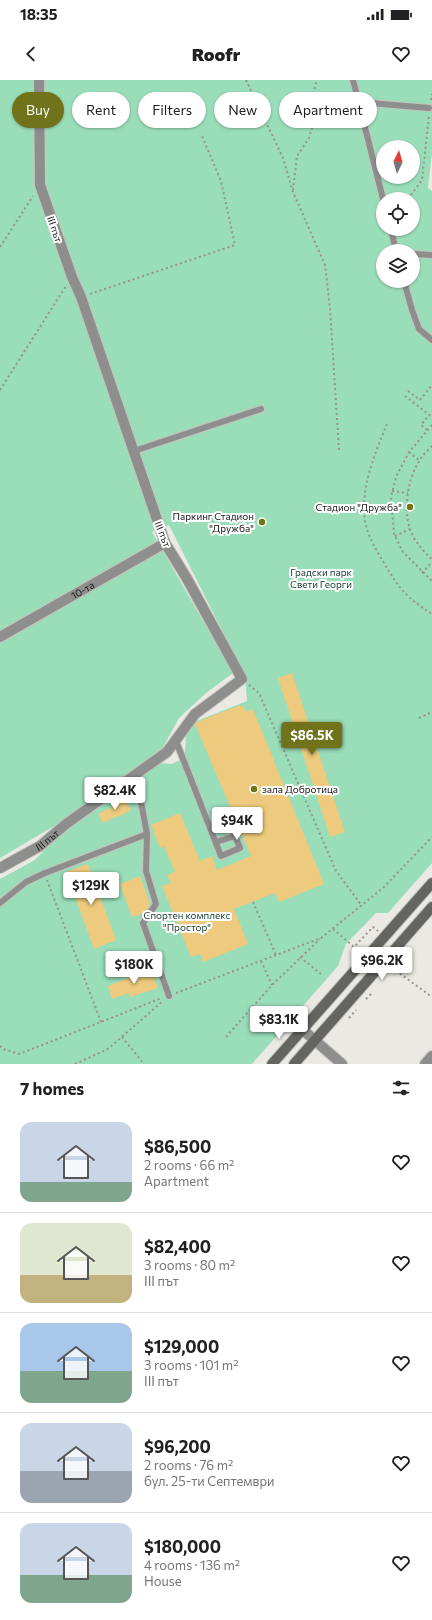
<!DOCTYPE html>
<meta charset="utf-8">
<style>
:root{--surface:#fff;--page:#f2f2f2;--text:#202124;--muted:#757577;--line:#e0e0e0;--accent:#70731a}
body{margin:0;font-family:Commissioner,sans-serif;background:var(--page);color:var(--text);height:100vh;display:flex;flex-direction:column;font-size:15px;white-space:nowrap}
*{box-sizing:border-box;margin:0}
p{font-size:13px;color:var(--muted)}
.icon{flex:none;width:22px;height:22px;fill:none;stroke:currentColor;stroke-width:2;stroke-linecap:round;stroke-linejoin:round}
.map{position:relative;height:984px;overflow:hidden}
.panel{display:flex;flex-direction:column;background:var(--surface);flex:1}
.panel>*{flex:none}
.banner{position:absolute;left:12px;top:12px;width:408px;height:36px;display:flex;gap:8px}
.needle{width:26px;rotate:5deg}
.tools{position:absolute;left:376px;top:60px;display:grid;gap:8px}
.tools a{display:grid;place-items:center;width:44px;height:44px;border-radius:50%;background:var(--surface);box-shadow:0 1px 3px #0004;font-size:20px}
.price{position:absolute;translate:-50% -34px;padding:0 9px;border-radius:4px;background:#fff;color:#222;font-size:13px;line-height:26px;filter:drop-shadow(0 1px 2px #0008)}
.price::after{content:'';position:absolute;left:50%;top:24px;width:12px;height:9px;margin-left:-6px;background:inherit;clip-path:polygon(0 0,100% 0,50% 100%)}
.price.selected{background:var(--accent);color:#fff}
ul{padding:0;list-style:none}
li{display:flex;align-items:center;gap:12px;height:100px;padding:0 20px}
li+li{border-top:1px solid var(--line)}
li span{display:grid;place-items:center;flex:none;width:112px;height:80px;border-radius:12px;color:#555}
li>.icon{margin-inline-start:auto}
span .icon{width:48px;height:48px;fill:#fffc;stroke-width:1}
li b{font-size:17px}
h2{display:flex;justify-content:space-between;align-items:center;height:48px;padding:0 20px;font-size:17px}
.chip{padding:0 14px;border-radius:18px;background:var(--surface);box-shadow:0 1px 3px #0004;font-size:14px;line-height:36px}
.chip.selected{background:var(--accent);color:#fff}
.status{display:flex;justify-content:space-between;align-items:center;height:28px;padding:0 20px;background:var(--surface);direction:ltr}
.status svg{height:11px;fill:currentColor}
header{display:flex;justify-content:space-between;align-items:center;height:52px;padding:0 20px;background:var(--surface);font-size:18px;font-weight:800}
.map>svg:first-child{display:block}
.green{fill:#99ddb9;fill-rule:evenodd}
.building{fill:#edca7d}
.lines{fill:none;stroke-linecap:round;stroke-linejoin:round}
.service-casing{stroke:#c5c4be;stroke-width:8}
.minor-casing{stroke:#c5c4be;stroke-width:12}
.secondary-casing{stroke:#c5c4be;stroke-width:12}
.path{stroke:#94938e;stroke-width:2;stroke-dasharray:2 3;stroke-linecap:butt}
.service{stroke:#8e8f8c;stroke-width:6}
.minor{stroke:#8e8f8c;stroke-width:10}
.secondary{stroke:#646460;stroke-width:10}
.poi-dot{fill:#70731a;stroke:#fff;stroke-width:1.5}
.labels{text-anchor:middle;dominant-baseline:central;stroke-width:4;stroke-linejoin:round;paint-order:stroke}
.street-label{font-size:10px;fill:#1a1917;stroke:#fff}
.poi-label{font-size:10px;fill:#1a1917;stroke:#fff;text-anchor:end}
.park-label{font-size:10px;fill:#163b2a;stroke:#fff}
</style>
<div class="status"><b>18:35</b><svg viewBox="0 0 49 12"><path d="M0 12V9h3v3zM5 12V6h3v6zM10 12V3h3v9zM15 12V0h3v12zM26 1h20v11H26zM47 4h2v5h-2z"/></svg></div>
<header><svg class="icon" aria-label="back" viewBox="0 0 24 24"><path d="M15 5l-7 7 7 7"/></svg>Roofr<svg class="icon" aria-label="heart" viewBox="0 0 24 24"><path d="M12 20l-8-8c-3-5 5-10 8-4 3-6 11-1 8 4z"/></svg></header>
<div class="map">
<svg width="432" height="984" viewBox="0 0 432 984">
<rect width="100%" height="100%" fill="#ebe9e3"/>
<!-- green -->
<path class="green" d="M 0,0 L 432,0 L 432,73 L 428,108 L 432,111 L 432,783 L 388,833 L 376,833 L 346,864 L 338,886 L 252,984 L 0,984 L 0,799 L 35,780 L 56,758 L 160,683 L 172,684 L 182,679 L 185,673 L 186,651 L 194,642 L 247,621 L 245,596 L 169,445 L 152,452 L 233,593 L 206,613 L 179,638 L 161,671 L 83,729 L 0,778 ZM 383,67 L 413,67 L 413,97 L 383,97 ZM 383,119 L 413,119 L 413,149 L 383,149 ZM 383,171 L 413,171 L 413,201 L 383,201 Z"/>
<!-- building -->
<path class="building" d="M 292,593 L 345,752 L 330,757 L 278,598 Z
M 240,625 L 241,627 L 244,626 L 246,632 L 253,629 L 324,804 L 279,822 L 275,813 L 234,829 L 248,864 L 203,882 L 200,874 L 191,877 L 162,806 L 171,803 L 167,795 L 175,792 L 164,766 L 160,768 L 151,745 L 180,733 L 200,781 L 212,776 L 217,790 L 251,776 L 195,644 L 197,642 Z
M 124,717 L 131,730 L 118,737 L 117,736 L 103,743 L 98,734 L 112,727 L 111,725 Z
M 88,784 L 116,860 L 94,869 L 66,792 Z
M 140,796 L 150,824 L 145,833 L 132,837 L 120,804 Z
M 151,889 L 158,908 L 130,917 L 129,913 L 112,919 L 108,906 Z"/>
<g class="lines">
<!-- service casing -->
<g class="service-casing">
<path id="service" d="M 353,0 L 383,119
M 359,22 L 429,28
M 391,149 L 396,171
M 413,174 L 432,175
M 404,201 L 412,230 L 419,249 L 432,260
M 134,371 L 261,329
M 176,661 L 221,776 L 240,768 L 235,756 L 216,762
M 136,695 L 147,754 L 146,791 L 156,824 L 143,843 L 169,916
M 0,823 L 26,802 L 45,793 L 147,754"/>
</g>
<!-- minor casing -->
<g class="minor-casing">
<g id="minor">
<path id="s1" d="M 0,557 L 165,463"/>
<path id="s2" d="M 0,788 L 40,766 L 66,744 L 167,672 L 195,634 L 242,599 L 186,497 L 165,463 L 81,217 L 72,197 L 40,105 L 39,0"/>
<path d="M 303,950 L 342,984"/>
<path d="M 425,984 L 432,976"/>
</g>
</g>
<!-- secondary casing -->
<g class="secondary-casing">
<path id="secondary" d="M 272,984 L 432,803
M 294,984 L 432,827"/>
</g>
<!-- path -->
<path class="path" d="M 246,0 L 283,78 L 293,112 L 325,185 L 330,228 L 339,370
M 431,20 L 432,14
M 293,110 L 297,76 L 309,58 L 313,44 L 305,33 L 313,15 L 317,0
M 408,119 L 422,100 L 429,35
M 0,167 L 33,116
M 90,214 L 235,165 L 221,101 L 202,56
M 0,310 L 66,206
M 408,311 L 420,320 L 432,305
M 405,316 L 432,337
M 387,344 C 375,373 358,413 366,445 C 369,459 377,471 384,483 C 400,510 406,517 432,534
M 432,345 L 409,372 L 396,397 L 391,417 L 394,454 L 403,472 L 432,501
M 427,350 L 421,345 L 429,335
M 432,366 C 428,370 423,375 420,380 C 408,397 403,429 410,449 C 414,461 423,471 432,479
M 409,372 L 419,380
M 392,411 L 408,413
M 395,456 L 410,449
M 422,493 L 432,482
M 249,605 L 259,613 L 336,791 L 362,826
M 419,638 L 432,632
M 47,800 L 101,942
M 253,822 L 276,875
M 333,849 L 354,867 L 373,847 L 378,851
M 405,872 L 408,875 L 395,890 L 432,917
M 300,877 L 322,895
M 261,881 L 272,905
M 176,913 L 321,858 L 383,808 L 432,757
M 366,919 L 372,913
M 349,938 L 356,930
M 122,957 L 144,984
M 226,957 L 272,905 L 320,859
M 0,966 L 3,969 L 19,974 L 162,918
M 75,984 L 108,969 L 163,921"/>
<!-- service -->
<use href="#service" class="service"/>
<!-- minor -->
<use href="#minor" class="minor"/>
<!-- secondary -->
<use href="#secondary" class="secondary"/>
</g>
<!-- markers -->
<g class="poi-dot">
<circle cx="410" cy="427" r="4"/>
<circle cx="262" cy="442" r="4"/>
<circle cx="254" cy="709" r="4"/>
</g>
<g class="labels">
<!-- street labels -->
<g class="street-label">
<text transform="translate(55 149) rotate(71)">ІІІ път</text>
<text transform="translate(163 454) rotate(68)">ІІІ път</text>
<text stroke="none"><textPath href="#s1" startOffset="95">10-та</textPath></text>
<text stroke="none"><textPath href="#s2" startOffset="55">ІІІ път</textPath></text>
</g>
<!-- poi labels -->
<g class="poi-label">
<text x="402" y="427">Стадион "Дружба"</text>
<text x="254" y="436">Паркинг Стадион<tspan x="254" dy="12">"Дружба"</tspan></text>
<text x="262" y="709" text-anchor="start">зала Добротица</text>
</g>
<!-- park labels -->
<g class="park-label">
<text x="321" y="492">Градски парк<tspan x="321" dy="12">Свети Георги</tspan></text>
<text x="187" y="835">Спортен комплекс<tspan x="187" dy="12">"Простор"</tspan></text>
</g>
</g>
</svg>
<div class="tools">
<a><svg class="needle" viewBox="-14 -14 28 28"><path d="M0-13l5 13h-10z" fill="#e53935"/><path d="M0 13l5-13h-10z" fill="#757577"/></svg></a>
<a><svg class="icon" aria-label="locate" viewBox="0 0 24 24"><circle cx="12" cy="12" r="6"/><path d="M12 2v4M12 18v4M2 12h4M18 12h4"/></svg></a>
<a><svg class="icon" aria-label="layers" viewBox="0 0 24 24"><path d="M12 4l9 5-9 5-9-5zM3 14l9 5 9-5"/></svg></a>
</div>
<b class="price selected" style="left:312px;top:676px">$86.5K</b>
<b class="price" style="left:115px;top:731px">$82.4K</b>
<b class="price" style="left:237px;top:761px">$94K</b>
<b class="price" style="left:91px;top:826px">$129K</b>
<b class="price" style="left:382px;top:901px">$96.2K</b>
<b class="price" style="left:134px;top:905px">$180K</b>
<b class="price" style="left:279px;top:960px">$83.1K</b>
<div class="banner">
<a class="chip selected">Buy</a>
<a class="chip">Rent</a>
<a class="chip">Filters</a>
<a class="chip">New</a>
<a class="chip">Apartment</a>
</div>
</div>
<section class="panel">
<h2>7 homes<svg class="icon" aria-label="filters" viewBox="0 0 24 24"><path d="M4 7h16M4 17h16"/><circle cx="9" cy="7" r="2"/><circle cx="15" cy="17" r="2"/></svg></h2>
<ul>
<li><span style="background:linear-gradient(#c9d6e8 75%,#7fa58c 0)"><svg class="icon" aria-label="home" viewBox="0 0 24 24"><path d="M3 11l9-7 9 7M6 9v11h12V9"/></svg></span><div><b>$86,500</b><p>2 rooms · 66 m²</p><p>Apartment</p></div><svg class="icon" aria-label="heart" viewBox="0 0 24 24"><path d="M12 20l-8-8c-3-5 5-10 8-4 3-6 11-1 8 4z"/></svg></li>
<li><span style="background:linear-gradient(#dfe7d0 65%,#c2b280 0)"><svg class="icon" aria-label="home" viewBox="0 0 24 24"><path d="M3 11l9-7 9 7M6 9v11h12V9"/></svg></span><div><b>$82,400</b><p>3 rooms · 80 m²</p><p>ІІІ път</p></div><svg class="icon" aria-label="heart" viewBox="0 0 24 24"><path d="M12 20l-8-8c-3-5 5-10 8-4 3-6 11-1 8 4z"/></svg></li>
<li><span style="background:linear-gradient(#a9c7e8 60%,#7fa58c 0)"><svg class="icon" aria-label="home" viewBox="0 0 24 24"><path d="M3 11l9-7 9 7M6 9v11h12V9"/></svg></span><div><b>$129,000</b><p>3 rooms · 101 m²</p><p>ІІІ път</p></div><svg class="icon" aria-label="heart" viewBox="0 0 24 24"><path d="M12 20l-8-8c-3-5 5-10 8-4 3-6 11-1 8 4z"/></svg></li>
<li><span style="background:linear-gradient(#c9d6e8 60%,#9aa5b1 0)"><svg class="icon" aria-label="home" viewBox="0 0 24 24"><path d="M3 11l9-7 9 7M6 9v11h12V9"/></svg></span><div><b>$96,200</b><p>2 rooms · 76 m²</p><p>бул. 25-ти Септември</p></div><svg class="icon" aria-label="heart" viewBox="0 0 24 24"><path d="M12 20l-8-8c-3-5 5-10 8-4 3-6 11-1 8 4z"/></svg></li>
<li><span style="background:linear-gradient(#c9d6e8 65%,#7fa58c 0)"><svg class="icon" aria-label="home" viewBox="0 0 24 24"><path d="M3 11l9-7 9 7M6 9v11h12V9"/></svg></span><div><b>$180,000</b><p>4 rooms · 136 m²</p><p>House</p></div><svg class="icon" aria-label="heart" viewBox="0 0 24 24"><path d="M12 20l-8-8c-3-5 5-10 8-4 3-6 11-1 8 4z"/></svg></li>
</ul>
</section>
